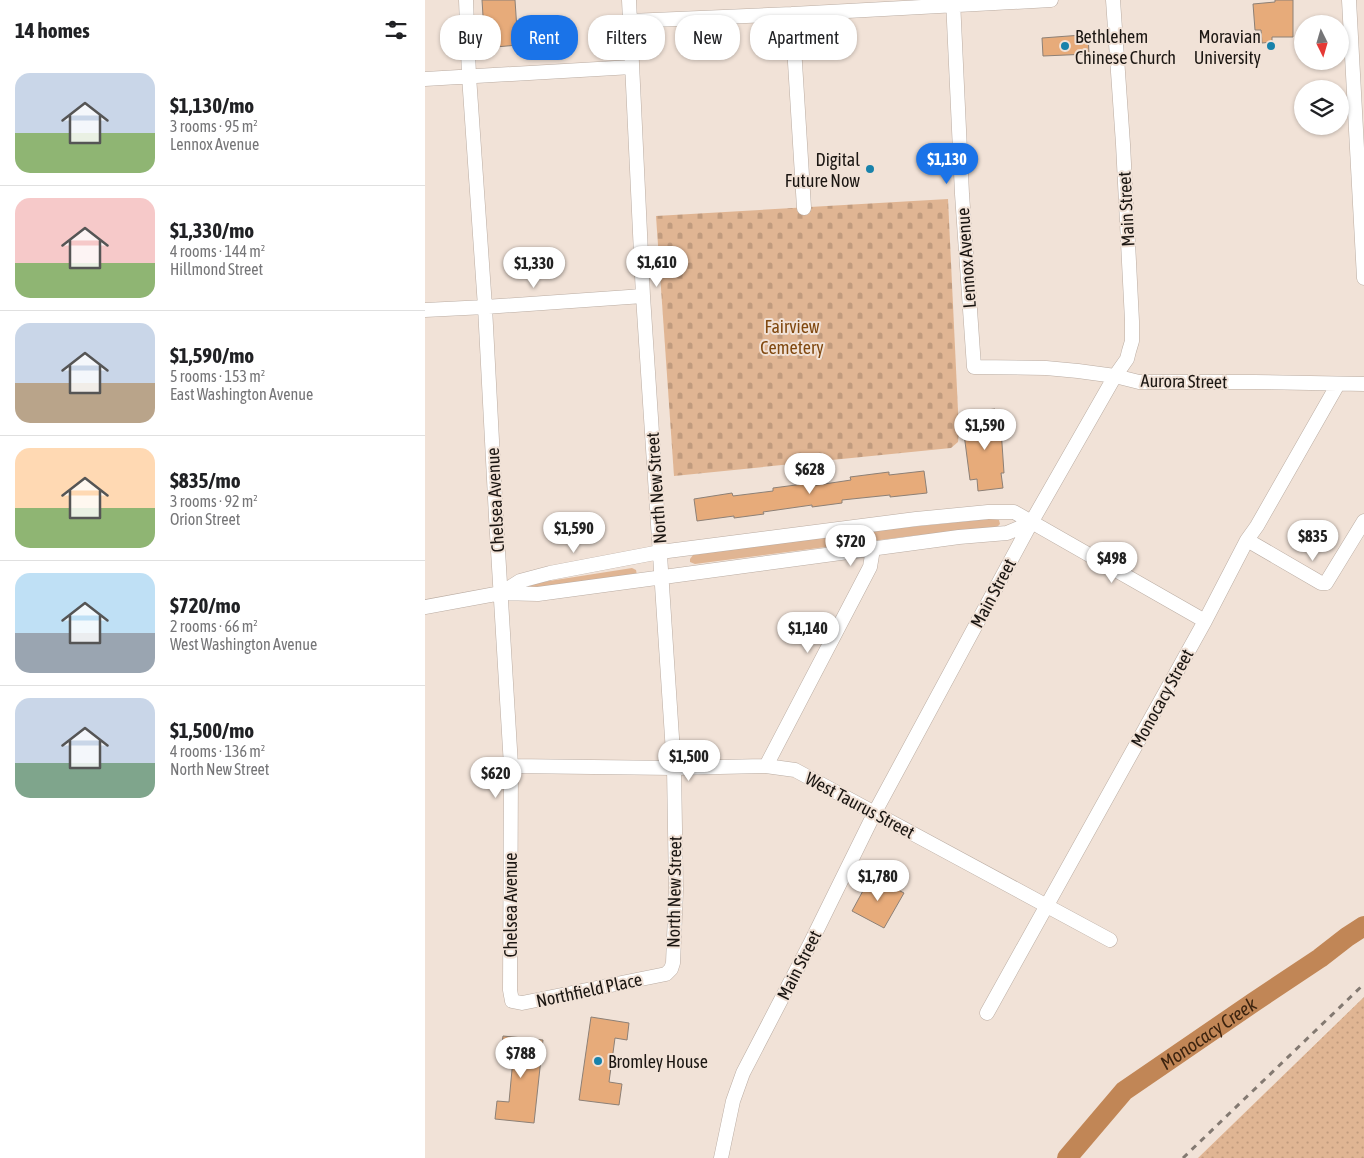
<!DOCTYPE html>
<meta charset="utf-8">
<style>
:root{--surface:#fff;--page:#f2f2f2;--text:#202124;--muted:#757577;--line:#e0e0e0;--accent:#1a73e8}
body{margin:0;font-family:"Asap Condensed",sans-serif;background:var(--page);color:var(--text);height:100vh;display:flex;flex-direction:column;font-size:19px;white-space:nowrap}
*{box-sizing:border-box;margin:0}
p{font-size:16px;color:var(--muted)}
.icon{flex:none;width:28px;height:28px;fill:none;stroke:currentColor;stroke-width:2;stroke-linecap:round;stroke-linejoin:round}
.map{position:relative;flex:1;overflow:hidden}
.details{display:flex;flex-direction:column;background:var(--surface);width:425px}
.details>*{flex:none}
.banner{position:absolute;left:15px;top:15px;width:475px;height:45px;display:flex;gap:10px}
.needle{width:32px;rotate:175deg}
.fabs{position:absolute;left:869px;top:15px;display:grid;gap:10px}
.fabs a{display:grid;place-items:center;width:55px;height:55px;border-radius:50%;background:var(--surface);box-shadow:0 1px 4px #0004;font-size:25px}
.price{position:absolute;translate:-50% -42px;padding:0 11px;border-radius:18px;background:#fff;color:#222;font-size:16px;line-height:32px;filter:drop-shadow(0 1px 2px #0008)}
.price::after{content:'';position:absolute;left:50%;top:30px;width:15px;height:11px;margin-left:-8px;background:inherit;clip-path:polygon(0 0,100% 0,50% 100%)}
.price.active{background:var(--accent);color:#fff}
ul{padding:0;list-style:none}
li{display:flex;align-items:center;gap:15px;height:125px;padding:0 15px}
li+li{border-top:1px solid var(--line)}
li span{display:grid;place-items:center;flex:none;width:140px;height:100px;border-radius:15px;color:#555}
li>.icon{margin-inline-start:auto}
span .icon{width:60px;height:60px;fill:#fffc;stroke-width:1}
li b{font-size:21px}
h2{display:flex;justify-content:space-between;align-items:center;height:60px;padding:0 15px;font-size:21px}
.pill{padding:0 18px;border-radius:20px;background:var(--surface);box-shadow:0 1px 4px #0004;font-size:18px;line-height:45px}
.pill.active{background:var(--accent);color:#fff}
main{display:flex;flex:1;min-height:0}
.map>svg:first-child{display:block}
.grass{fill:#e0b593}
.cemetery{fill:url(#cemetery-stones)}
.park{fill:url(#park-dots)}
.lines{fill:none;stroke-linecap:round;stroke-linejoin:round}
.river{stroke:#c18656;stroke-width:20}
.building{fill:#e7ab7a;stroke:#8d8076}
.minor-casing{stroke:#baaca2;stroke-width:15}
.minor{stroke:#fff;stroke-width:14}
.rail{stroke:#837971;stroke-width:3;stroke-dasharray:6 6;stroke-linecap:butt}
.poi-dot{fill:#1882ab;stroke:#f1e2d7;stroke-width:2}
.labels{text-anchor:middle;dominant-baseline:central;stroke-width:4;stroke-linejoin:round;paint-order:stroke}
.poi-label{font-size:18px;fill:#1b1612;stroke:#f1e2d7;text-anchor:start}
.street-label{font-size:18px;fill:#1b1612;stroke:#f1e2d7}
.park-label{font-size:18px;fill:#80480f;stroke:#f1e2d7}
.water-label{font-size:19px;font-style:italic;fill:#3d240f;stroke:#f1e2d7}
</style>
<main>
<section class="details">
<h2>14 homes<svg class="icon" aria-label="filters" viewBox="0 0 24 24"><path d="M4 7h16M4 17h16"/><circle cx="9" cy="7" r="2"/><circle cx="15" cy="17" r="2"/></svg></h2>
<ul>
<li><span style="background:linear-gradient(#c9d6e8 60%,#8fb573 0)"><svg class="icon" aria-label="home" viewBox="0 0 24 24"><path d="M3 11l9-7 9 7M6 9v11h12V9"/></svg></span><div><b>$1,130/mo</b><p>3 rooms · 95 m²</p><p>Lennox Avenue</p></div></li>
<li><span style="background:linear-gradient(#f6c9c9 65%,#8fb573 0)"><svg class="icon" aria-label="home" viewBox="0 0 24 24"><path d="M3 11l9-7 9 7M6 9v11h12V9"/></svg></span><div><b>$1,330/mo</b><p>4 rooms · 144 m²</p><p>Hillmond Street</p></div></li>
<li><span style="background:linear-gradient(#c9d6e8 60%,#b9a48a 0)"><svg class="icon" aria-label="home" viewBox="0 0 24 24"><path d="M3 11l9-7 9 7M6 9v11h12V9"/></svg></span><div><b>$1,590/mo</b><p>5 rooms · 153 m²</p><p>East Washington Avenue</p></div></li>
<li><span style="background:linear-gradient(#ffd9b3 60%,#8fb573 0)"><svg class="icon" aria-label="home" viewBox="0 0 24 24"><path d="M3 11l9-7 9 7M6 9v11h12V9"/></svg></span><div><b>$835/mo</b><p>3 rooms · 92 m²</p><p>Orion Street</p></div></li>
<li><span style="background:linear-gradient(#bfe0f5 60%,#9aa5b1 0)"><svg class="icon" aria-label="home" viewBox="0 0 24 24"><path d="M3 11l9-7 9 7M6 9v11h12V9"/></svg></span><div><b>$720/mo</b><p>2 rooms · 66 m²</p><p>West Washington Avenue</p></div></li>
<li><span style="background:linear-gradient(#c9d6e8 65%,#7fa58c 0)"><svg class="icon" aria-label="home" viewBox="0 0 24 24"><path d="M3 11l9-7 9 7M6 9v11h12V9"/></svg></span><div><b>$1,500/mo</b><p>4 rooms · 136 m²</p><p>North New Street</p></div></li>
</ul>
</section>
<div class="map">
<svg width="939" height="1158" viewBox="0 0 939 1158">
<defs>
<pattern id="cemetery-stones" width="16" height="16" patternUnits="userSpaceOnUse" patternTransform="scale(1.25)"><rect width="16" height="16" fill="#e0b593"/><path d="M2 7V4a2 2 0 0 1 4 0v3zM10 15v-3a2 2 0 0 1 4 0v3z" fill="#c09b7e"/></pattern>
<pattern id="park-dots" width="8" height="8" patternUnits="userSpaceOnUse" patternTransform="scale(1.25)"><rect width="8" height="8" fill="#e0b593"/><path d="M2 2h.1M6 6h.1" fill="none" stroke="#c09b7e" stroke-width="1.8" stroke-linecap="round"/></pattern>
</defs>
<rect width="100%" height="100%" fill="#f1e2d7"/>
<!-- grass -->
<path class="grass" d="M 564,519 L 574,520 L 575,524 L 572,527 L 565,528 L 486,536 L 270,564 L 265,562 L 265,559 L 268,555 L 437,532 Z
M 207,568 L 211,570 L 212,575 L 102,589 L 105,584 Z"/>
<!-- cemetery -->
<path class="cemetery" d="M 523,199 L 534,432 L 533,442 L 526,448 L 249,476 L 231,216 Z"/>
<!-- park -->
<path class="park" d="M 939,997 L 939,1158 L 773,1158 Z"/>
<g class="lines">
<!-- river -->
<path class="river" id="s1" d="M 642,1158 L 699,1091 L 829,1002 L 895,958 L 922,937 L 939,926"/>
</g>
<!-- building -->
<path class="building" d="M 57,0 L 90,0 L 93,45 L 60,48 Z
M 850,0 L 868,0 L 868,37 L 847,37 L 847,42 L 837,43 L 836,30 L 830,30 L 828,4 L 850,2 Z
M 657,35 L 663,35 L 664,54 L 618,56 L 617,38 Z
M 570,409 L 572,429 L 576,429 L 579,473 L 576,473 L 578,488 L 553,491 L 552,479 L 545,480 L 539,434 L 546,434 L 545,412 Z
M 499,471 L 502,493 L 465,497 L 465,495 L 417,500 L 417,503 L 387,507 L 387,505 L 338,512 L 339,514 L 309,518 L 309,516 L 272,521 L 269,499 L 307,493 L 308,496 L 348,491 L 348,488 L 386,483 L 386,486 L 426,480 L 425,477 L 464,472 L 464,475 Z
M 446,876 L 479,893 L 459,928 L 427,911 Z
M 166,1017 L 204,1023 L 202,1040 L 190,1038 L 184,1082 L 197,1084 L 194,1105 L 154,1100 Z
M 78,1036 L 118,1040 L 109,1123 L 70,1119 L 72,1101 L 84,1102 L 88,1059 L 75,1057 Z"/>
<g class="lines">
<!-- minor casing -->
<g class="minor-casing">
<path id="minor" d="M 41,0 L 44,76 L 60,307 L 71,517 L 86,766 L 85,990 L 87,1001 L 97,1003 L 241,974 L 246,969 L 248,963 L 251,890 L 249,768 L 218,296 L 204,0
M 528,0 L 537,194 L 549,367 L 621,368 L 653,371 L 690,376 L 714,382 L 829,382 L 939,384
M 924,0 L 939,278
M 367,14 L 379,208
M 205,21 L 367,14 L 626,0
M 0,79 L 207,67
M 0,310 L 60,307 L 218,296
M 822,540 L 896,583 L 901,583 L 939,521
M 76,593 L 95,581 L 125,573 L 235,552 L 491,519 L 563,512 L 589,512 L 780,621
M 0,607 L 76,593 L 113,594 L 534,537 L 582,533 L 606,523
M 86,766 L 249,768 L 341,766 L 370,770 L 685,940
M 341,766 L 445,567 L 448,549
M 562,1013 L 780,621 L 822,540 L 832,526 L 913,384
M 296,1158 L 308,1101 L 318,1073 L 385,944 L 450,812 L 606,523 L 690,376 L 702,359 L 704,351 L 707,341 L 707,321 L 698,144 L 688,0"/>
</g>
<!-- minor -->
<use href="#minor" class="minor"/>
<!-- rail -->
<path class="rail" d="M 758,1158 L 939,984"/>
</g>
<!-- markers -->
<g class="poi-dot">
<circle cx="640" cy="46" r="5"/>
<circle cx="846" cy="46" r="5"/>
<circle cx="445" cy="169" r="5"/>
<circle cx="173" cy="1061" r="5"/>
</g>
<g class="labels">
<!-- poi labels -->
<g class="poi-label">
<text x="650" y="36">Bethlehem<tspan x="650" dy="21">Chinese Church</tspan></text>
<text x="836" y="36" text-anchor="end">Moravian<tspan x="836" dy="21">University</tspan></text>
<text x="435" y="159" text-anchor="end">Digital<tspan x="435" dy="21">Future Now</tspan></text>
<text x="183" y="1061">Bromley House</text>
</g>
<!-- street labels -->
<g class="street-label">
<text transform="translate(701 209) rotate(-93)">Main Street</text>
<text transform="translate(541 258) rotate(-94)">Lennox Avenue</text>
<text transform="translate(759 381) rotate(1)">Aurora Street</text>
<text transform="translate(231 488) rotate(-94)">North New Street</text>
<text transform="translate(70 500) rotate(-93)">Chelsea Avenue</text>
<text transform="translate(568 593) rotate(-62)">Main Street</text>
<text transform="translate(737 698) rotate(-61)">Monocacy Street</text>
<text transform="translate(435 805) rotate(28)">West Taurus Street</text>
<text transform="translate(249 892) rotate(-89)">North New Street</text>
<text transform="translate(85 905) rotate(-90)">Chelsea Avenue</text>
<text transform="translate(374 965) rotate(-63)">Main Street</text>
<text transform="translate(164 990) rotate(-12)">Northfield Place</text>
</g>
<!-- park labels -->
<g class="park-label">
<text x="367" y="326">Fairview<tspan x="367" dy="21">Cemetery</tspan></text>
</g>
<!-- water labels -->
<g class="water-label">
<text stroke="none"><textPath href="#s1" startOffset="190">Monocacy Creek</textPath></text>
</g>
</g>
</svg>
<div class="fabs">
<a><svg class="needle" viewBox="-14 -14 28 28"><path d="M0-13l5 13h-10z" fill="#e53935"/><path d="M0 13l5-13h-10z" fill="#757577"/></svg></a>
<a><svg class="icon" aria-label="layers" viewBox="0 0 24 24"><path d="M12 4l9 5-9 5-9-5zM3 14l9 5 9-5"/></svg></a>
</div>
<b class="price active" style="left:522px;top:185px">$1,130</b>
<b class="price" style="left:232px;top:288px">$1,610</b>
<b class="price" style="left:109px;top:289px">$1,330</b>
<b class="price" style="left:560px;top:451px">$1,590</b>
<b class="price" style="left:385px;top:495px">$628</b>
<b class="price" style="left:149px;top:554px">$1,590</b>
<b class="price" style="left:888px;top:562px">$835</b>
<b class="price" style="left:426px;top:567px">$720</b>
<b class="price" style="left:687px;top:584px">$498</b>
<b class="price" style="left:383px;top:654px">$1,140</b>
<b class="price" style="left:264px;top:782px">$1,500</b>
<b class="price" style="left:71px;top:799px">$620</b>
<b class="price" style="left:453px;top:902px">$1,780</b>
<b class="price" style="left:96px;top:1079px">$788</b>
<div class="banner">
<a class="pill">Buy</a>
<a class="pill active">Rent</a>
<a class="pill">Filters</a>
<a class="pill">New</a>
<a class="pill">Apartment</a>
</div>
</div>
</main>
